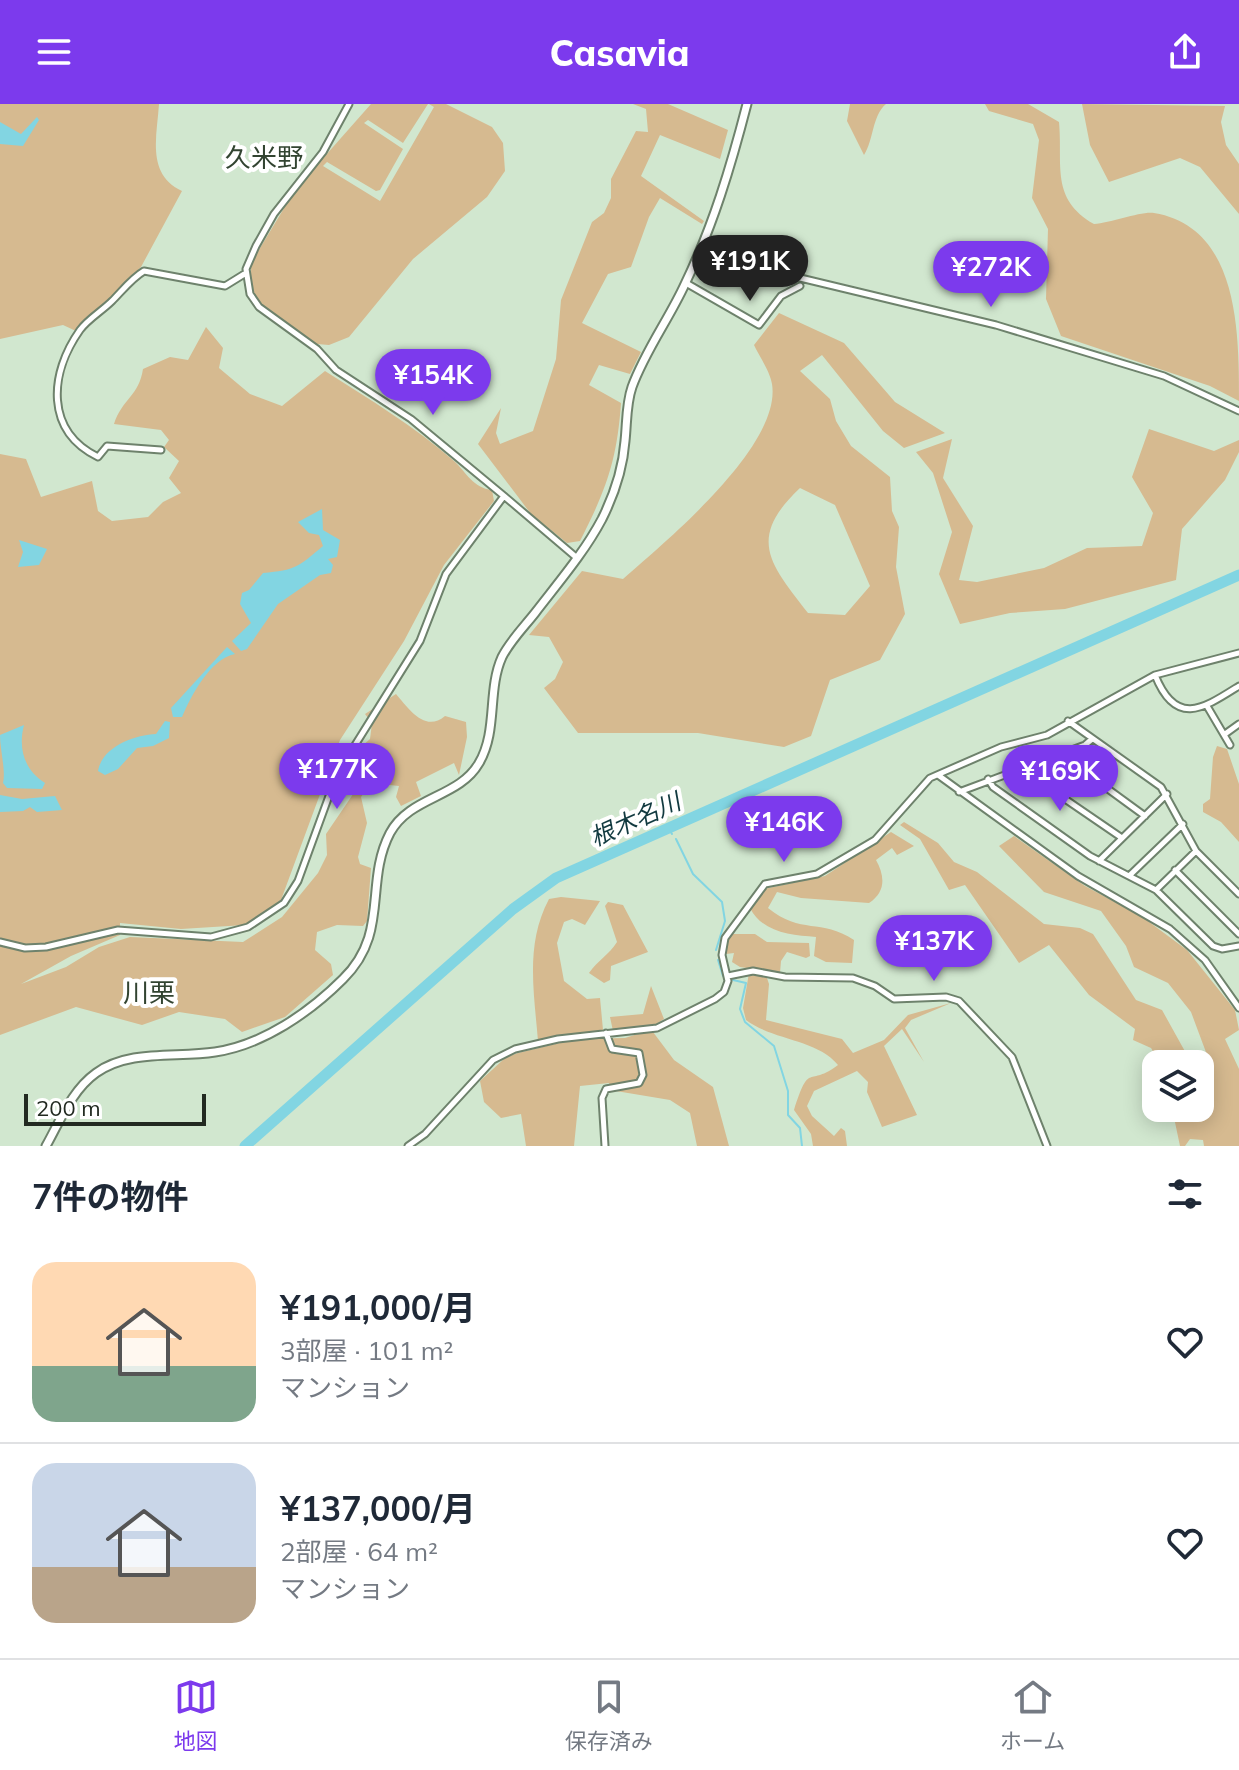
<!DOCTYPE html>
<html lang="ja">
<meta charset="utf-8">
<style>
:root{--surface:#fff;--page:#f6f6f7;--text:#1f2937;--muted:#747a83;--line:#e0e1e3;--accent:#7c3aed}
body{margin:0;font-family:Mulish,"Noto Sans JP",sans-serif;background:var(--page);color:var(--text);height:100vh;display:flex;flex-direction:column;font-size:30px;white-space:nowrap}
*{box-sizing:border-box;margin:0}
p{font-size:26px;color:var(--muted)}
.icon{flex:none;width:44px;height:44px;fill:none;stroke:currentColor;stroke-width:2;stroke-linecap:round;stroke-linejoin:round}
.map{position:relative;height:1042px;overflow:hidden}
.drawer{display:flex;flex-direction:column;background:var(--surface);flex:1}
.drawer>*{flex:none}
.buttons{position:absolute;left:1142px;top:946px;display:grid;gap:16px}
.buttons a{display:grid;place-items:center;width:72px;height:72px;border-radius:16px;background:var(--surface);box-shadow:0 4px 20px #0003;font-size:40px}
.scale{position:absolute;left:24px;bottom:20px;width:182px;box-sizing:border-box;padding-left:8px;border:4px solid #222a21;border-top:0;font-size:22px;line-height:28px;white-space:nowrap;color:#222a21;-webkit-text-stroke:6px #fff;paint-order:stroke}
.price{position:absolute;translate:-50% -68px;padding:0 18px;border-radius:28px;background:var(--accent);color:#fff;font-size:26px;line-height:52px;filter:drop-shadow(0 2px 4px #0008)}
.price::after{content:'';position:absolute;left:50%;top:48px;width:24px;height:18px;margin-left:-12px;background:inherit;clip-path:polygon(0 0,100% 0,50% 100%)}
.price.selected{background:#222;color:#fff}
ul{padding:0;list-style:none}
li{display:flex;align-items:center;gap:24px;height:200px;padding:0 32px}
li+li{border-top:2px solid var(--line)}
li span{display:grid;place-items:center;flex:none;width:224px;height:160px;border-radius:24px;color:#555}
li>.icon{margin-inline-start:auto}
span .icon{width:96px;height:96px;fill:#fffc;stroke-width:1}
li b{font-size:34px}
h2{display:flex;justify-content:space-between;align-items:center;height:96px;padding:0 32px;font-size:34px}
header{display:flex;justify-content:space-between;align-items:center;height:104px;padding:0 32px;background:var(--accent);color:#fff;font-size:36px;font-weight:800}
.dock{display:flex;justify-content:space-around;align-items:center;height:112px;border-top:2px solid var(--line);background:var(--surface);font-size:22px;color:var(--muted)}
.dock a{display:grid;justify-items:center;gap:4px}
.dock .selected{color:var(--accent)}
.map>svg:first-child{display:block}
.green{fill:#d6ba90;fill-rule:evenodd}
.water{fill:#82d5e2}
.lines{fill:none;stroke-linecap:round;stroke-linejoin:round}
.stream{stroke:#82d5e2;stroke-width:2}
.river{stroke:#82d5e2;stroke-width:11}
.street-casing{stroke:#6e826c;stroke-width:9}
.secondary-casing{stroke:#6e826c;stroke-width:11}
.street{stroke:#fff;stroke-width:5}
.secondary{stroke:#fff;stroke-width:7}
.labels{text-anchor:middle;dominant-baseline:central;stroke-width:8;stroke-linejoin:round;paint-order:stroke}
.water-label{font-size:24px;font-style:italic;fill:#123a40;stroke:#fff}
.quarter-label{font-size:26px;fill:#324431;stroke:#fff}
</style>
<header><svg class="icon" aria-label="menu" viewBox="0 0 24 24"><path d="M4 6h16M4 12h16M4 18h16"/></svg>Casavia<svg class="icon" aria-label="share" viewBox="0 0 24 24"><path d="M12 15V3M7 8l5-5 5 5M5 13v7h14v-7"/></svg></header>
<div class="map">
<svg width="1239" height="1042" viewBox="0 0 1239 1042">
<rect width="100%" height="100%" fill="#d1e7cf"/>
<!-- green -->
<path class="green" d="M 0,0 L 159,0 C 157,32 146,70 182,87 L 141,163 L 76,227 L 63,221 L 0,235 Z
M 371,0 L 428,0 L 403,39 L 368,16 L 364,19 L 403,45 L 380,86 L 376,87 L 327,58 L 323,62 L 380,97 L 434,3 L 429,0 L 446,0 L 492,23 L 503,39 L 505,67 L 487,93 L 413,155 L 349,233 L 329,241 L 317,240 L 257,197 L 251,182 L 251,159 L 295,86 Z
M 633,0 L 668,0 L 728,26 L 720,55 L 660,31 L 641,72 L 704,117 L 702,120 L 660,94 L 649,113 L 631,163 L 608,170 L 582,219 L 641,248 L 630,270 L 599,261 L 589,281 L 621,299 C 617,357 606,386 580,437 L 567,439 L 531,410 L 478,340 L 501,304 L 496,329 L 500,340 L 533,327 L 556,255 L 561,196 L 592,118 L 604,109 L 611,94 L 611,75 L 636,27 L 648,28 L 646,5 Z
M 850,0 L 886,0 C 872,12 874,35 864,51 L 847,17 Z
M 985,0 L 1028,0 L 1059,18 C 1063,61 1050,95 1094,120 C 1111,119 1141,107 1154,109 C 1239,123 1239,228 1239,297 L 1210,282 L 1061,232 L 1046,195 L 1048,125 L 1032,94 L 1039,36 L 1033,20 L 989,7 Z
M 1082,0 L 1225,2 L 1221,18 L 1226,41 L 1239,60 L 1239,110 L 1200,63 L 1180,54 L 1109,78 L 1090,41 Z
M 779,209 L 844,239 L 895,298 L 945,329 L 904,344 L 883,327 L 822,251 L 800,267 L 830,295 L 836,317 L 851,342 L 890,373 L 892,407 L 899,423 L 896,463 L 905,510 L 880,556 L 830,576 L 811,632 L 784,643 L 698,629 L 578,629 L 544,584 L 555,575 L 563,558 L 549,533 L 529,531 L 582,467 L 623,475 C 665,438 782,342 772,280 C 770,267 759,252 754,241 ZM 800,384 L 835,401 L 870,482 L 845,511 L 808,509 C 769,459 747,434 800,384 Z
M 206,223 L 223,244 L 219,264 L 250,290 L 282,302 L 325,267 C 369,295 414,322 454,357 C 467,369 473,384 492,386 L 494,397 L 444,461 L 404,537 L 340,636 L 281,796 L 245,821 L 181,825 L 120,819 L 120,831 L 71,852 L 21,880 L 66,863 L 99,843 L 130,833 L 243,838 L 282,813 L 318,769 L 327,751 L 326,730 L 364,674 L 356,659 L 361,643 L 370,635 L 372,619 L 365,610 L 396,590 C 409,605 425,629 445,612 L 466,618 L 467,633 L 459,671 L 454,659 L 416,678 L 421,692 L 401,702 L 396,693 L 399,682 L 371,679 L 361,693 L 367,719 L 358,753 L 360,760 L 371,764 L 367,817 L 363,822 L 337,821 L 317,828 L 315,846 L 331,860 L 333,871 L 285,913 L 242,928 L 225,915 L 179,908 L 142,921 L 76,903 L 0,931 L 0,350 L 26,355 L 41,393 L 92,377 L 98,407 L 112,417 L 148,413 L 163,398 L 181,389 L 169,374 L 179,357 L 164,343 L 169,336 L 161,326 L 114,320 C 122,295 139,292 143,265 L 170,253 L 188,256 Z
M 1149,325 L 1214,347 L 1239,336 L 1239,348 L 1225,376 L 1182,425 L 1176,476 L 1065,505 L 1010,509 L 960,520 L 939,470 L 952,428 L 933,369 L 916,348 L 952,335 L 943,374 L 973,422 L 959,476 L 977,478 L 1044,464 L 1087,444 L 1142,442 L 1153,409 L 1132,373 Z
M 1217,642 L 1227,645 L 1239,680 L 1239,738 L 1221,718 L 1203,708 L 1203,700 L 1210,695 L 1213,653 Z
M 904,718 L 938,739 L 954,758 L 977,768 L 1044,820 L 1080,824 L 1093,830 L 1136,896 L 1162,906 L 1192,960 L 1161,960 L 1151,944 L 1133,936 L 1135,925 L 1089,891 L 1049,841 L 1019,859 L 965,781 L 949,786 L 920,735 L 900,721 Z
M 891,728 L 914,742 L 897,751 L 892,744 L 876,756 C 885,772 886,788 869,799 L 801,794 L 777,788 L 768,804 C 801,831 821,814 854,836 L 852,859 L 826,858 L 814,852 L 816,833 C 791,831 763,829 750,804 L 764,785 L 825,772 Z
M 1014,732 L 1085,782 L 1141,812 L 1187,846 L 1235,906 L 1239,926 L 1225,935 L 1239,965 L 1239,1042 L 1204,1042 L 1203,1036 L 1190,1035 L 1185,1042 L 1180,1042 L 1172,1004 L 1200,1004 L 1200,970 L 1205,975 L 1213,967 L 1191,908 L 1168,879 L 1134,863 L 1126,842 L 1101,807 L 1044,788 L 999,742 Z
M 561,793 L 600,797 L 585,821 L 572,815 L 564,818 L 557,839 L 564,877 L 587,895 L 600,894 L 603,926 L 538,937 C 534,888 525,840 549,795 Z
M 608,798 L 623,801 L 648,848 L 611,862 L 610,876 L 604,879 L 589,869 C 598,856 609,851 617,838 L 605,802 Z
M 733,830 L 755,830 L 767,838 L 809,839 L 810,852 L 806,854 L 787,848 L 781,857 L 780,869 L 740,863 L 732,858 L 734,849 L 726,850 L 727,836 Z
M 749,869 L 766,871 L 769,880 L 766,916 L 842,935 L 853,949 L 884,936 L 908,911 L 951,899 L 911,916 L 905,924 L 924,958 L 902,925 L 884,942 L 917,1011 L 882,1023 L 867,988 L 868,978 L 857,967 L 814,987 L 807,1002 L 812,1012 L 834,1032 L 841,1024 L 845,1027 L 847,1042 L 813,1042 L 811,1030 L 794,1006 C 810,956 808,984 838,961 C 817,935 774,937 746,916 L 743,904 Z
M 651,882 L 664,915 L 656,920 L 613,927 L 610,913 L 643,910 Z
M 644,928 L 653,928 L 674,956 L 713,983 L 729,1042 L 697,1042 L 690,1009 L 670,996 L 610,986 L 609,979 L 580,982 L 574,1042 L 526,1042 L 521,1010 L 501,1014 L 484,998 L 480,977 L 505,954 L 518,949 L 576,935 L 625,934 Z"/>
<!-- water -->
<path class="water" d="M 37,13 L 39,16 L 23,42 L 0,40 L 0,18 L 21,30 Z
M 322,405 L 323,426 L 340,436 L 337,453 L 328,455 L 333,461 L 331,469 L 320,471 L 278,500 L 247,545 L 241,547 L 232,537 L 251,519 L 240,500 L 242,489 L 249,486 L 263,469 C 296,466 298,463 323,442 L 319,431 L 309,429 L 298,418 Z
M 19,436 L 47,445 L 39,461 L 18,463 L 23,448 Z
M 227,543 L 235,550 C 210,555 191,592 182,613 L 173,613 L 171,604 Z
M 165,617 L 170,618 L 169,634 L 153,642 L 137,644 L 118,665 L 105,671 L 98,667 C 102,643 134,631 156,630 Z
M 24,621 C 18,644 24,666 45,679 L 42,685 L 7,684 L 3,679 C 6,667 0,646 0,631 Z
M 0,691 L 22,695 L 55,692 L 62,706 L 37,708 L 30,703 L 23,707 L 0,708 Z"/>
<g class="lines">
<!-- stream -->
<path class="stream" d="M 669,725 L 672,730
M 676,735 L 693,770 L 722,798 L 725,817 L 716,846
M 718,856 L 723,872
M 733,876 L 746,879 L 740,905 L 745,918 L 774,942 L 788,987 L 788,1011 L 800,1024 L 802,1042"/>
<!-- river -->
<path class="river" d="M 245,1042 L 513,805 L 556,774 L 1239,471"/>
<!-- street casing -->
<g class="street-casing">
<path id="street" d="M 349,0 L 323,48 L 274,110 L 256,142 L 246,165 L 250,190 L 259,203 L 317,245 L 336,266 L 411,315 L 504,392
M 704,136 L 792,172 L 996,221 L 1164,272 L 1239,307
M 686,179 L 759,221 L 781,192 L 800,182
M 161,346 L 107,342 L 98,353 C 45,327 49,270 80,226 C 88,215 102,207 112,197 C 122,187 132,174 144,167 L 225,182 L 246,169
M 1155,571 C 1176,624 1204,604 1239,582
M 1207,602 L 1230,641
M 1068,617 L 1161,683 L 1196,747 L 1239,790
M 1225,630 L 1239,620
M 1060,650 L 1145,712
M 1024,663 L 1027,669 L 1122,734
M 938,671 L 1078,772 L 1170,825 L 1205,856 L 1239,904
M 988,675 L 993,683 L 1090,752 L 1156,786 L 1213,842 L 1222,845 L 1239,842
M 959,688 L 1085,641 L 1092,635
M 1099,757 L 1167,690
M 1175,766 L 1239,830
M 1129,772 L 1183,720
M 1156,786 L 1196,747
M 0,838 L 25,844 L 46,843 L 118,826 L 211,833 L 248,823 L 284,799 L 298,777 L 337,670 L 420,537 L 446,470 L 504,392 L 577,454
M 728,872 L 753,867 L 785,873 L 853,874 L 875,882 L 894,895 L 946,893 L 959,897 L 1012,953 L 1047,1042
M 408,1042 L 425,1030 L 493,956 L 515,945 L 558,935 L 657,924 L 715,895 L 724,888 L 728,877 L 722,851 L 725,834 L 765,780 L 817,770 L 875,736 L 930,674 L 1001,643 L 1047,631 L 1155,571 L 1239,549
M 605,1042 L 602,994 L 606,985 L 639,979 L 643,971 L 639,949 L 612,945 L 606,929"/>
</g>
<!-- secondary casing -->
<g class="secondary-casing">
<path id="secondary" d="M 46,1042 C 60,1017 72,986 96,969 C 129,945 176,954 215,948 C 263,941 310,908 343,875 C 390,829 364,779 390,729 C 410,692 459,694 479,659 C 498,627 487,586 502,553 C 510,537 524,523 535,509 C 558,479 584,449 602,415 C 614,391 623,364 625,337 C 627,319 626,300 632,283 C 645,247 669,215 685,180 C 713,122 731,62 747,0"/>
</g>
<!-- street -->
<use href="#street" class="street"/>
<!-- secondary -->
<use href="#secondary" class="secondary"/>
</g>
<g class="labels">
<!-- water labels -->
<g class="water-label">
<text transform="translate(635 715) rotate(-24)">根木名川</text>
</g>
<!-- quarter labels -->
<g class="quarter-label">
<text x="264" y="53">久米野</text>
<text x="149" y="888">川栗</text>
</g>
</g>
</svg>
<div class="buttons">
<a><svg class="icon" aria-label="layers" viewBox="0 0 24 24"><path d="M12 4l9 5-9 5-9-5zM3 14l9 5 9-5"/></svg></a>
</div>
<div class="scale">200 m</div>
<b class="price selected" style="left:750px;top:199px">¥191K</b>
<b class="price" style="left:991px;top:205px">¥272K</b>
<b class="price" style="left:433px;top:313px">¥154K</b>
<b class="price" style="left:337px;top:707px">¥177K</b>
<b class="price" style="left:1060px;top:709px">¥169K</b>
<b class="price" style="left:784px;top:760px">¥146K</b>
<b class="price" style="left:934px;top:879px">¥137K</b>
</div>
<section class="drawer">
<h2>7件の物件<svg class="icon" aria-label="filters" viewBox="0 0 24 24"><path d="M4 7h16M4 17h16"/><circle cx="9" cy="7" r="2"/><circle cx="15" cy="17" r="2"/></svg></h2>
<ul>
<li><span style="background:linear-gradient(#ffd9b3 65%,#7fa58c 0)"><svg class="icon" aria-label="home" viewBox="0 0 24 24"><path d="M3 11l9-7 9 7M6 9v11h12V9"/></svg></span><div><b>¥191,000/月</b><p>3部屋 · 101 m²</p><p>マンション</p></div><svg class="icon" aria-label="heart" viewBox="0 0 24 24"><path d="M12 20l-8-8c-3-5 5-10 8-4 3-6 11-1 8 4z"/></svg></li>
<li><span style="background:linear-gradient(#c9d6e8 65%,#b9a48a 0)"><svg class="icon" aria-label="home" viewBox="0 0 24 24"><path d="M3 11l9-7 9 7M6 9v11h12V9"/></svg></span><div><b>¥137,000/月</b><p>2部屋 · 64 m²</p><p>マンション</p></div><svg class="icon" aria-label="heart" viewBox="0 0 24 24"><path d="M12 20l-8-8c-3-5 5-10 8-4 3-6 11-1 8 4z"/></svg></li>
</ul>
</section>
<nav class="dock">
<a class="selected"><svg class="icon" aria-label="map" viewBox="0 0 24 24"><path d="M3 6l6-2 6 2 6-2v14l-6 2-6-2-6 2zM9 4v14M15 6v14"/></svg>地図</a>
<a><svg class="icon" aria-label="saved" viewBox="0 0 24 24"><path d="M7 4h10v16l-5-4-5 4z"/></svg>保存済み</a>
<a><svg class="icon" aria-label="home" viewBox="0 0 24 24"><path d="M3 11l9-7 9 7M6 9v11h12V9"/></svg>ホーム</a>
</nav>
